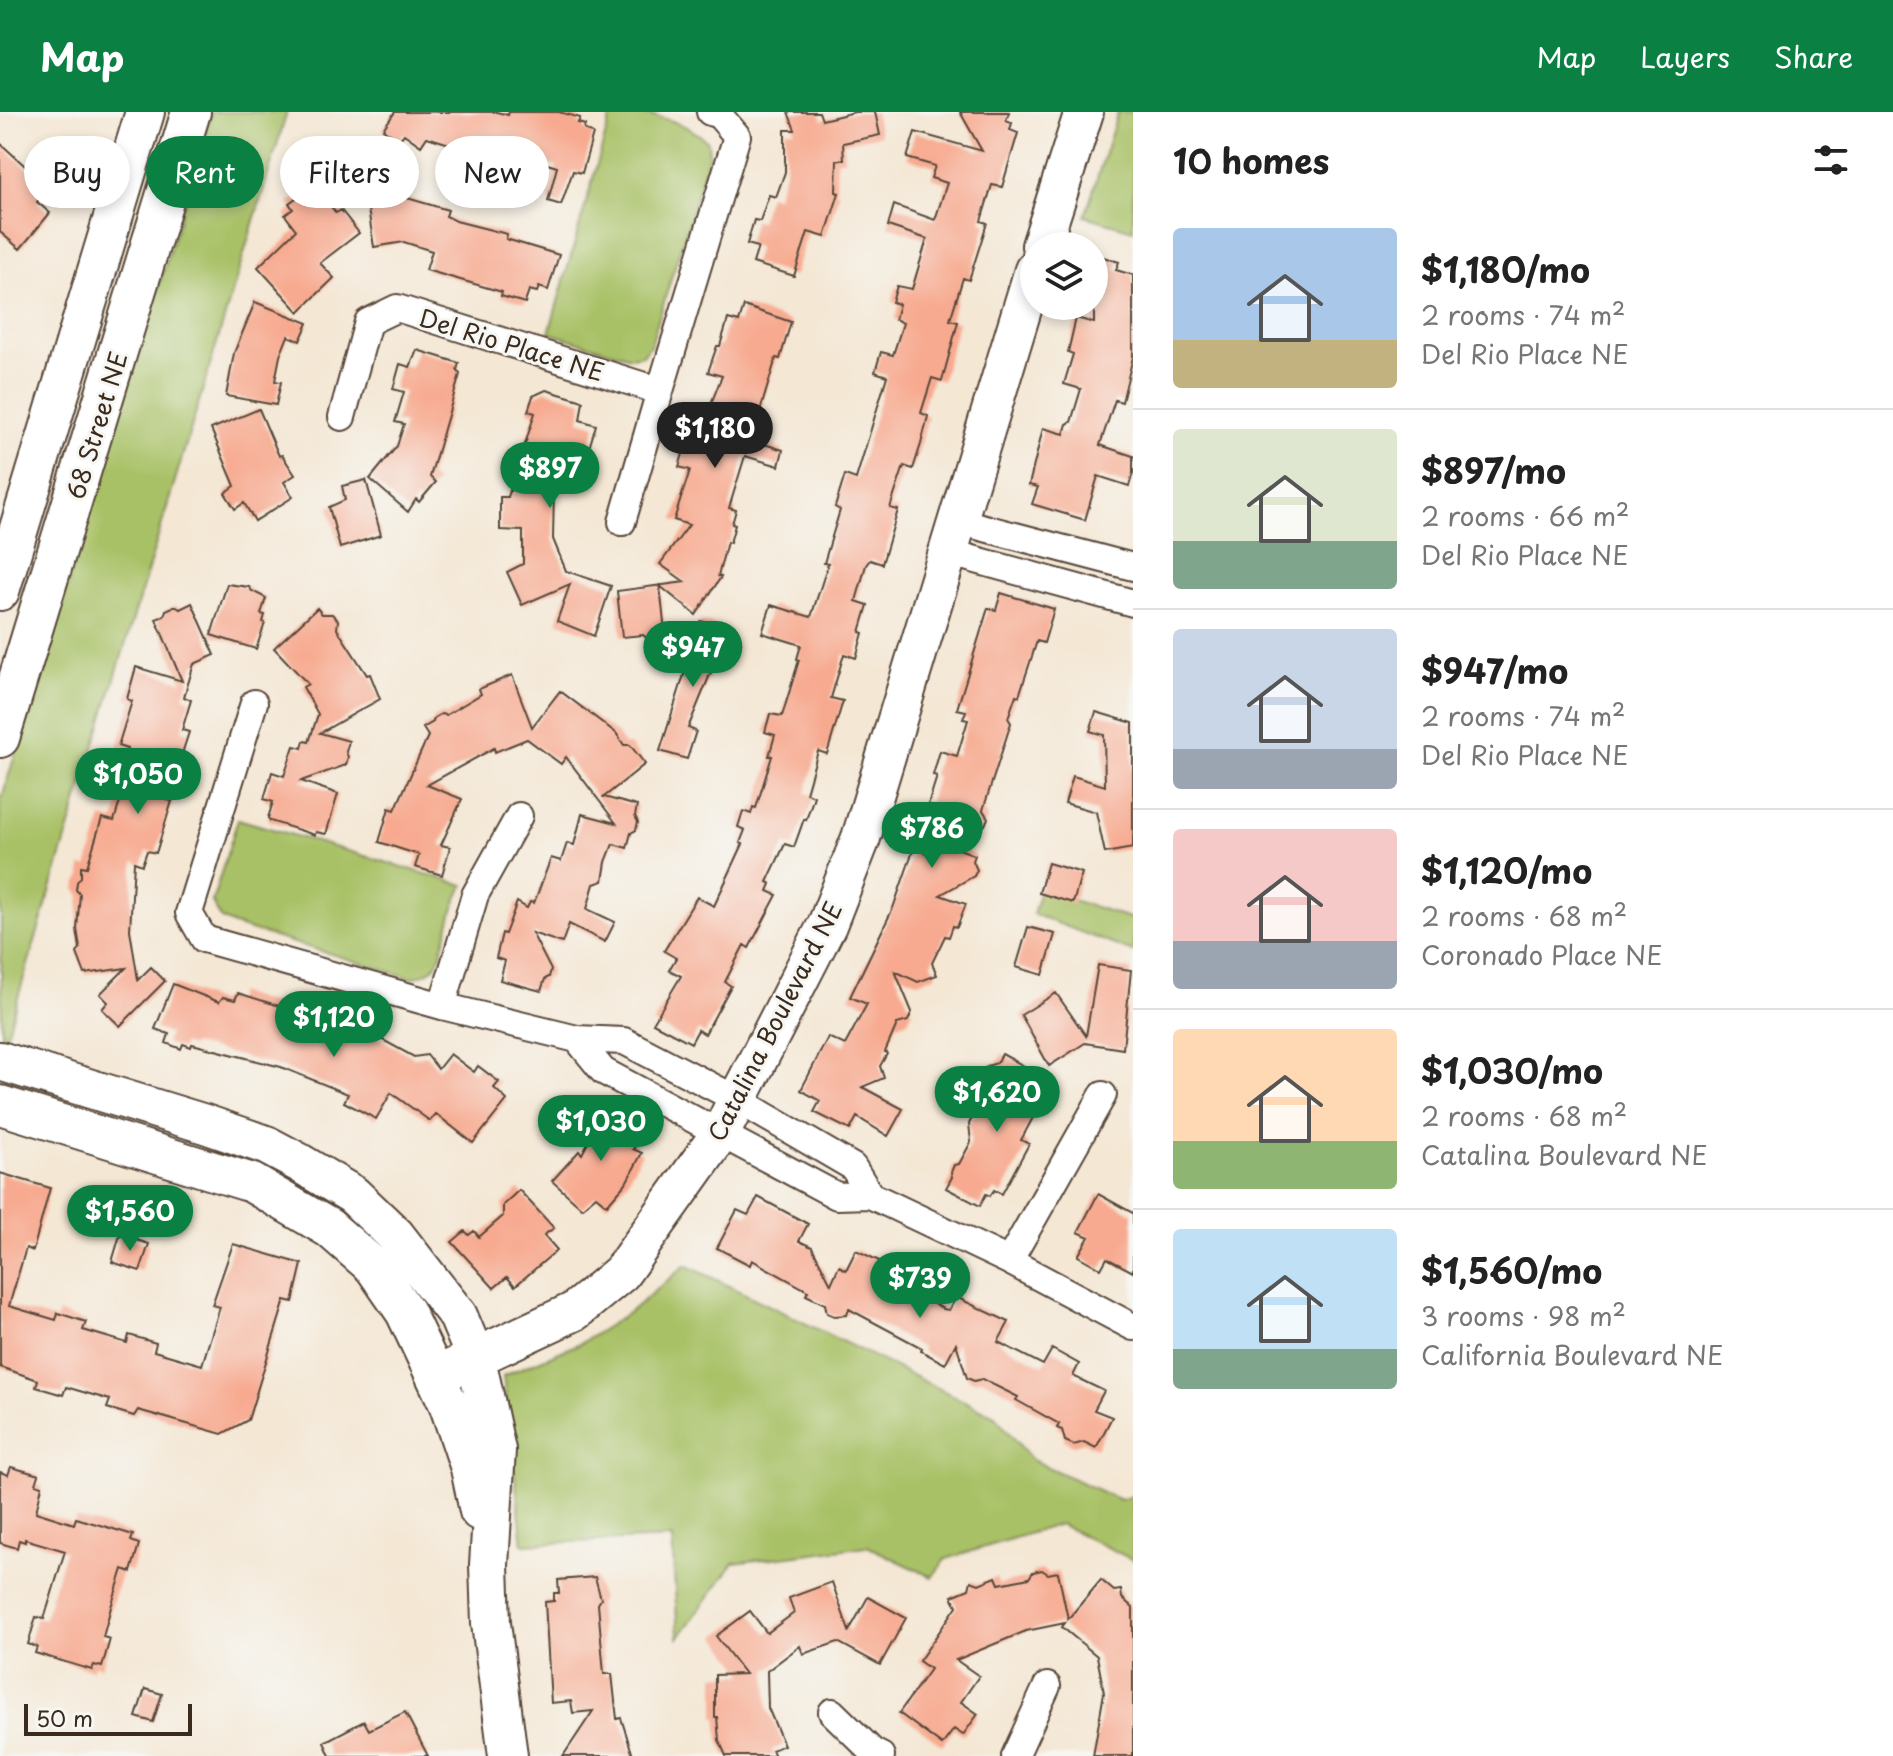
<!DOCTYPE html>
<meta charset="utf-8">
<style>
:root{--surface:#fff;--page:#f2f2f2;--text:#222;--muted:#767676;--line:#e0e0e0;--accent:#0b8043}
body{margin:0;font-family:"Playpen Sans",sans-serif;background:var(--page);color:var(--text);height:100vh;display:flex;flex-direction:column;font-size:30px;white-space:nowrap}
*{box-sizing:border-box;margin:0}
p{font-size:26px;color:var(--muted)}
.icon{flex:none;width:44px;height:44px;fill:none;stroke:currentColor;stroke-width:2;stroke-linecap:round;stroke-linejoin:round}
.map{position:relative;flex:1;overflow:hidden}
.side{display:flex;flex-direction:column;background:var(--surface);width:760px}
.side>*{flex:none}
.hud{position:absolute;left:24px;top:24px;width:760px;height:72px;display:flex;gap:16px}
.controls{position:absolute;left:1020px;top:120px;display:grid;gap:16px}
.controls a{display:grid;place-items:center;width:88px;height:88px;border-radius:50%;background:var(--surface);box-shadow:0 4px 12px #0003;font-size:40px}
.scale{position:absolute;left:24px;bottom:20px;width:168px;box-sizing:border-box;padding-left:8px;border:4px solid #3b2a1e;border-top:0;font-size:22px;line-height:28px;white-space:nowrap;color:#3b2a1e;-webkit-text-stroke:6px #f6f6f2;paint-order:stroke}
.price{position:absolute;translate:-50% -68px;padding:0 18px;border-radius:28px;background:var(--accent);color:#fff;font-size:26px;line-height:52px;filter:drop-shadow(0 2px 4px #0008)}
.price::after{content:'';position:absolute;left:50%;top:48px;width:24px;height:18px;margin-left:-12px;background:inherit;clip-path:polygon(0 0,100% 0,50% 100%)}
.price.selected{background:#222;color:#fff}
ul{padding:0;list-style:none}
li{display:flex;align-items:center;gap:24px;height:200px;padding:0 40px}
li+li{border-top:2px solid var(--line)}
li span{display:grid;place-items:center;flex:none;width:224px;height:160px;border-radius:8px;color:#555}
li>.icon{margin-inline-start:auto}
span .icon{width:96px;height:96px;fill:#fffc;stroke-width:1}
li b{font-size:34px}
h2{display:flex;justify-content:space-between;align-items:center;height:96px;padding:0 40px;font-size:34px}
.pill{padding:0 28px;border-radius:36px;background:var(--surface);box-shadow:0 4px 12px #0003;font-size:28px;line-height:72px}
.pill.selected{background:var(--accent);color:#fff}
header{display:flex;align-items:center;gap:48px;box-sizing:border-box;height:112px;padding:0 40px;background:var(--accent);color:#fff}
header strong{font-size:38px}
nav{display:flex;gap:44px;margin-inline-start:auto;font-size:28px}
main{display:flex;flex:1;min-height:0}
.map>svg:first-child{display:block}
.green{fill:#a9c166;stroke:#727642;stroke-width:2}
.building{fill:#f7aa90}
.lines{fill:none;stroke-linecap:round;stroke-linejoin:round}
.street-casing{stroke:#574639;stroke-width:30}
.secondary-casing{stroke:#574639;stroke-width:42}
.street{stroke:#fff;stroke-width:26}
.secondary{stroke:#fff;stroke-width:38}
.labels{text-anchor:middle;dominant-baseline:central;stroke-width:6;stroke-linejoin:round;paint-order:stroke}
.street-label{font-size:24px;fill:#3b2a1e;stroke:#f6f6f2}
</style>
<header>
<strong>Map</strong>
<nav><a>Map</a><a>Layers</a><a>Share</a></nav>
</header>
<main>
<div class="map">
<svg width="1133" height="1644" viewBox="0 0 1133 1644">
<rect width="100%" height="100%" fill="#f6f6f2"/>
<filter id="ink" filterUnits="userSpaceOnUse"><feTurbulence type="fractalNoise" baseFrequency=".0125" numOctaves="2"/><feDisplacementMap in="SourceGraphic" scale="16" xChannelSelector="R" yChannelSelector="G"/><feConvolveMatrix kernelMatrix="1 2 1 2 8 2 1 2 1" color-interpolation-filters="sRGB"/></filter>
<filter id="wash" filterUnits="userSpaceOnUse"><feTurbulence type="fractalNoise" baseFrequency=".006" numOctaves="4" result="noise"/><feDisplacementMap in="SourceGraphic" scale="32" xChannelSelector="R" yChannelSelector="G"/><feGaussianBlur stdDeviation="1.8" result="paint"/><feColorMatrix in="noise" values="0 0 0 0 0 0 0 0 0 0 0 0 0 0 0 0 0 1.4 0 .05"/><feComposite in="paint" operator="in"/></filter>
<g filter="url(#wash)">
<rect width="100%" height="100%" fill="#f4e7d4"/>
<!-- green -->
<path class="green" d="M 212,0 L 287,0 L 2,938 L 0,692 Z
M 612,0 C 646,0 682,6 708,30 L 709,43 L 651,232 L 643,243 L 630,245 L 549,221 Z
M 1118,0 L 1133,0 L 1133,118 L 1085,104 Z
M 238,707 L 464,773 C 449,795 446,841 434,855 C 428,862 419,864 411,866 L 234,813 L 221,807 L 212,790 Z
M 1040,778 L 1133,807 L 1133,840 L 1033,802 Z
M 686,1153 L 995,1304 L 1032,1348 L 1120,1388 L 1133,1384 L 1133,1448 L 1060,1412 L 946,1447 L 932,1465 L 867,1434 L 734,1451 L 678,1526 L 672,1426 L 523,1432 L 503,1264 L 583,1230 L 631,1199 Z"/>
<g id="blocks">
<!-- building -->
<path class="building" d="M 395,0 L 497,0 L 508,3 L 509,0 L 559,0 L 580,6 L 578,11 L 585,13 L 584,17 L 593,22 L 582,61 L 573,59 L 561,93 L 548,89 L 557,55 L 521,44 L 520,50 L 484,39 L 483,42 L 470,38 L 464,42 L 456,39 L 453,33 L 427,25 L 421,34 L 404,22 L 399,28 L 383,17 Z
M 788,0 L 819,0 L 822,8 L 855,0 L 875,0 L 880,23 L 843,31 L 844,48 L 837,48 L 836,80 L 839,81 L 825,125 L 808,120 L 794,164 L 753,151 L 758,135 L 747,132 L 754,108 L 760,109 L 769,83 L 776,85 L 785,60 L 785,18 L 795,18 Z
M 960,0 L 1009,0 L 1006,9 L 1012,11 L 1010,18 L 1018,21 L 1009,51 L 1002,75 L 992,73 L 981,109 L 987,111 L 969,168 L 963,166 L 950,208 L 958,210 L 942,269 L 932,266 L 921,301 L 928,304 L 921,332 L 913,357 L 904,354 L 890,396 L 898,398 L 882,452 L 870,448 L 866,453 L 856,489 L 868,493 L 860,520 L 863,521 L 856,546 L 844,542 L 831,586 L 843,589 L 827,642 L 818,639 L 806,681 L 814,684 L 806,708 L 804,707 L 794,735 L 785,732 L 767,770 L 771,772 L 768,779 L 777,783 L 749,836 L 744,833 L 725,870 L 731,874 L 705,922 L 698,918 L 691,931 L 653,911 L 681,864 L 669,858 L 676,846 L 664,839 L 697,785 L 714,794 L 743,732 L 740,731 L 745,718 L 738,715 L 743,699 L 751,702 L 753,695 L 756,696 L 772,644 L 769,644 L 775,623 L 765,620 L 770,602 L 782,604 L 799,548 L 797,547 L 801,533 L 762,521 L 771,493 L 811,505 L 828,452 L 824,451 L 840,398 L 835,395 L 845,363 L 856,367 L 887,264 L 875,260 L 881,240 L 893,243 L 903,211 L 895,207 L 899,192 L 892,190 L 897,174 L 912,177 L 927,127 L 888,114 L 894,93 L 935,108 L 947,71 L 931,66 L 935,54 L 907,46 L 915,20 L 982,39 Z
M 0,31 L 48,75 L 37,90 L 50,101 L 20,137 L 0,120 Z
M 316,76 L 336,101 L 341,98 L 359,121 L 320,151 L 334,166 L 299,200 L 258,155 L 296,118 L 285,103 L 293,97 L 289,91 L 303,81 L 306,84 Z
M 389,77 L 393,79 L 405,77 L 407,86 L 448,98 L 446,104 L 456,109 L 507,122 L 506,127 L 559,143 L 548,178 L 539,175 L 537,180 L 529,178 L 525,191 L 501,184 L 502,180 L 426,158 L 432,139 L 404,130 L 374,135 L 366,84 Z
M 1094,142 L 1119,150 L 1116,158 L 1133,163 L 1133,245 L 1122,290 L 1115,288 L 1100,333 L 1133,344 L 1133,361 L 1129,374 L 1098,364 L 1085,408 L 1032,392 L 1038,375 L 1029,373 L 1043,316 L 1064,322 L 1067,312 L 1071,310 L 1081,277 L 1064,272 L 1073,242 L 1068,240 L 1076,206 L 1094,211 Z
M 255,190 L 308,211 L 300,229 L 288,224 L 280,244 L 275,269 L 281,270 L 276,293 L 226,284 L 234,241 Z
M 744,194 L 791,210 L 780,247 L 776,246 L 758,306 L 762,307 L 755,329 L 783,338 L 779,354 L 745,344 L 729,396 L 736,398 L 732,412 L 735,413 L 730,431 L 727,430 L 718,464 L 721,465 L 696,503 L 660,474 L 665,520 L 654,521 L 649,528 L 643,523 L 622,525 L 617,479 L 685,470 L 660,452 L 689,413 L 674,408 L 690,358 L 679,355 L 686,332 L 690,333 L 699,302 L 706,304 L 722,264 L 708,260 L 717,234 L 720,234 L 728,207 L 739,210 Z
M 417,238 L 459,251 L 457,258 L 460,262 L 430,365 L 436,370 L 419,390 L 416,387 L 408,400 L 370,367 L 397,334 L 404,312 L 395,310 L 404,280 L 393,277 L 400,252 L 410,255 Z
M 546,278 L 583,289 L 580,308 L 596,313 L 589,336 L 584,334 L 574,367 L 567,365 L 560,380 L 554,379 L 553,427 L 566,459 L 611,474 L 594,524 L 557,509 L 570,472 L 522,493 L 507,460 L 523,452 L 523,419 L 500,418 L 500,385 L 508,385 L 535,301 L 528,299 L 533,284 Z
M 259,297 L 279,344 L 282,343 L 295,363 L 284,370 L 293,385 L 255,409 L 244,391 L 235,397 L 225,381 L 235,374 L 211,317 Z
M 366,368 L 381,423 L 340,436 L 329,395 L 345,388 L 342,374 Z
M 227,472 L 249,475 L 252,479 L 266,486 L 261,502 L 265,503 L 263,510 L 265,511 L 256,537 L 211,523 Z
M 1001,481 L 1054,497 L 1044,531 L 1037,529 L 1019,584 L 1016,583 L 1008,606 L 1011,611 L 983,698 L 988,706 L 985,713 L 951,734 L 975,743 L 973,749 L 977,758 L 974,764 L 940,783 L 966,792 L 957,815 L 953,814 L 949,825 L 945,824 L 932,851 L 937,863 L 918,870 L 895,859 L 912,900 L 908,909 L 897,912 L 885,940 L 887,942 L 880,954 L 884,966 L 862,975 L 903,997 L 888,1024 L 857,1005 L 850,1018 L 814,1000 L 820,989 L 801,978 L 828,925 L 845,933 L 867,892 L 850,885 L 893,796 L 914,736 L 926,741 L 937,703 L 935,703 L 937,696 L 928,693 L 937,664 L 933,663 L 940,639 L 957,644 L 968,608 L 963,607 L 966,599 L 957,597 L 988,496 L 996,498 Z
M 192,491 L 215,543 L 194,552 L 184,585 L 191,588 L 182,618 L 189,620 L 167,688 L 172,689 L 156,741 L 147,739 L 142,753 L 134,750 L 130,818 L 138,868 L 151,855 L 165,869 L 120,914 L 102,897 L 108,890 L 100,882 L 126,856 L 85,862 L 77,841 L 80,836 L 77,817 L 80,782 L 76,778 L 77,770 L 81,765 L 81,754 L 87,755 L 102,706 L 114,709 L 132,649 L 124,646 L 127,637 L 118,634 L 132,589 L 127,587 L 136,555 L 182,569 L 156,507 L 164,504 L 166,498 L 175,494 L 180,497 Z
M 317,496 L 322,502 L 332,502 L 338,508 L 337,517 L 367,563 L 370,562 L 380,587 L 320,621 L 349,629 L 346,640 L 348,645 L 346,653 L 301,669 L 338,682 L 326,722 L 316,720 L 315,723 L 270,709 L 268,706 L 273,690 L 264,687 L 272,660 L 284,664 L 294,634 L 302,636 L 304,629 L 309,630 L 318,602 L 303,575 L 308,572 L 274,536 Z
M 701,509 L 728,517 L 720,544 L 718,543 L 688,616 L 696,619 L 687,647 L 660,639 Z
M 512,563 L 532,615 L 560,579 L 616,621 L 624,633 L 630,633 L 645,652 L 604,685 L 637,694 L 635,704 L 638,710 L 636,718 L 631,721 L 627,736 L 613,732 L 606,750 L 603,769 L 594,772 L 587,797 L 615,810 L 605,830 L 569,812 L 562,831 L 532,821 L 551,858 L 549,865 L 545,867 L 541,879 L 500,868 L 505,849 L 496,846 L 502,821 L 505,822 L 517,790 L 527,796 L 530,790 L 534,791 L 551,746 L 561,749 L 567,731 L 574,733 L 582,702 L 616,711 L 566,645 L 561,652 L 527,627 L 495,640 L 494,636 L 427,673 L 462,687 L 441,733 L 450,735 L 442,763 L 415,755 L 419,743 L 379,730 L 389,696 L 395,698 L 428,624 L 423,616 L 433,610 L 434,606 L 441,602 L 446,603 L 481,582 L 479,577 Z
M 1096,600 L 1133,611 L 1133,736 L 1105,741 L 1096,700 L 1065,691 L 1073,664 L 1105,674 L 1104,623 L 1090,619 Z
M 1048,751 L 1082,761 L 1073,791 L 1039,781 Z
M 1028,815 L 1055,822 L 1043,863 L 1016,855 Z
M 1098,853 L 1131,858 L 1123,937 L 1085,931 L 1049,954 L 1021,903 L 1056,881 L 1086,924 Z
M 173,872 L 219,890 L 223,885 L 235,888 L 238,881 L 289,897 L 287,904 L 320,916 L 338,919 L 340,912 L 370,921 L 414,945 L 427,943 L 438,957 L 450,942 L 474,960 L 478,954 L 499,970 L 494,976 L 507,988 L 473,1031 L 436,1002 L 430,1009 L 391,981 L 376,1007 L 344,990 L 348,982 L 281,955 L 192,932 L 191,935 L 183,932 L 181,937 L 166,931 L 169,922 L 155,917 Z
M 1002,942 L 1037,961 L 1020,972 L 1044,985 L 1021,1028 L 1029,1032 L 1002,1082 L 994,1078 L 990,1084 L 986,1082 L 980,1094 L 946,1076 L 952,1065 L 951,1060 L 954,1053 L 959,1052 L 971,1030 L 969,1012 L 973,1004 L 1014,993 L 983,976 L 986,970 L 983,961 L 987,954 L 997,951 Z
M 605,999 L 639,1016 L 632,1028 L 637,1031 L 633,1037 L 642,1041 L 626,1071 L 607,1093 L 596,1084 L 582,1096 L 552,1069 L 579,1039 L 582,1042 Z
M 0,1061 L 50,1076 L 33,1139 L 26,1136 L 9,1194 L 56,1208 L 58,1201 L 86,1210 L 83,1218 L 127,1231 L 129,1223 L 156,1231 L 154,1239 L 202,1253 L 220,1195 L 212,1193 L 233,1132 L 302,1152 L 293,1190 L 285,1188 L 248,1308 L 222,1322 L 138,1298 L 134,1304 L 107,1296 L 110,1288 L 66,1275 L 63,1283 L 36,1275 L 38,1268 L 0,1255 Z
M 519,1078 L 554,1116 L 544,1123 L 557,1138 L 515,1174 L 507,1165 L 494,1176 L 452,1130 L 465,1119 L 469,1123 L 474,1119 L 479,1125 L 503,1104 L 503,1093 Z
M 1098,1082 L 1133,1101 L 1133,1160 L 1107,1146 L 1101,1157 L 1078,1144 L 1089,1125 L 1078,1120 Z
M 758,1085 L 808,1112 L 799,1129 L 812,1135 L 831,1172 L 839,1154 L 846,1158 L 856,1138 L 909,1163 L 903,1175 L 943,1197 L 949,1198 L 956,1185 L 1009,1210 L 998,1230 L 1043,1253 L 1052,1237 L 1079,1252 L 1073,1264 L 1104,1279 L 1094,1298 L 1112,1305 L 1096,1336 L 1084,1330 L 1074,1333 L 1065,1329 L 1062,1318 L 1057,1316 L 1059,1312 L 1016,1288 L 1018,1285 L 982,1267 L 974,1269 L 967,1266 L 956,1231 L 945,1252 L 921,1239 L 922,1236 L 849,1197 L 847,1203 L 834,1204 L 827,1201 L 825,1192 L 806,1183 L 808,1179 L 752,1148 L 750,1153 L 717,1136 L 737,1098 L 748,1103 Z
M 120,1123 L 149,1132 L 140,1159 L 112,1150 Z
M 11,1355 L 39,1363 L 36,1372 L 42,1374 L 36,1400 L 74,1412 L 76,1406 L 110,1416 L 133,1423 L 131,1429 L 139,1432 L 131,1460 L 123,1457 L 111,1495 L 103,1525 L 110,1527 L 102,1555 L 94,1553 L 92,1558 L 35,1541 L 37,1535 L 28,1532 L 36,1505 L 44,1507 L 65,1439 L 25,1427 L 25,1430 L 19,1428 L 17,1436 L 0,1431 L 0,1360 L 8,1363 Z
M 1042,1458 L 1048,1462 L 1058,1460 L 1068,1507 L 1101,1468 L 1114,1479 L 1121,1478 L 1122,1486 L 1133,1496 L 1133,1644 L 1093,1644 L 1104,1581 L 1097,1544 L 1062,1515 L 1065,1511 L 1026,1519 L 956,1548 L 979,1564 L 961,1590 L 978,1602 L 963,1623 L 954,1617 L 942,1633 L 899,1601 L 930,1557 L 919,1549 L 957,1494 L 952,1484 L 969,1477 L 971,1469 L 979,1472 L 996,1465 L 999,1472 L 1029,1466 L 1033,1460 Z
M 595,1465 L 601,1487 L 598,1492 L 604,1562 L 612,1562 L 617,1607 L 621,1606 L 633,1644 L 563,1644 L 593,1599 L 573,1601 L 571,1589 L 551,1591 L 545,1490 L 554,1489 L 554,1481 L 559,1481 L 558,1468 Z
M 832,1470 L 849,1519 L 868,1485 L 906,1506 L 880,1553 L 838,1530 L 803,1542 L 800,1534 L 767,1559 L 768,1596 L 784,1633 L 772,1638 L 775,1644 L 726,1644 L 719,1628 L 717,1605 L 715,1605 L 715,1563 L 745,1562 L 716,1524 L 750,1499 L 767,1521 L 794,1501 L 789,1486 Z
M 145,1577 L 162,1582 L 153,1610 L 136,1605 Z
M 405,1600 L 428,1644 L 330,1644 L 324,1630 L 364,1609 L 369,1618 Z"/>
</g>
</g>
<g filter="url(#ink)">
<use href="#blocks" fill-opacity="0" stroke="#574639" stroke-width="2"/>
<g class="lines">
<!-- street casing -->
<g class="street-casing">
<path id="street" d="M 342,305 L 368,210 L 397,196 L 660,279 L 737,24 L 719,3 L 710,0
M 958,409 L 1133,455
M 622,410 L 660,279
M 947,440 L 1133,491
M 254,591 L 189,801 L 204,827 L 442,894 L 577,927 L 624,929 L 738,988 L 853,1055 L 870,1083
M 442,894 L 475,783 L 519,704
M 577,927 L 603,959 L 837,1084 L 870,1083 L 1009,1149 L 1133,1215
M 1009,1149 L 1103,983
M 832,1600 L 873,1640 L 881,1644
M 1015,1644 L 1047,1574"/>
</g>
<!-- secondary casing -->
<g class="secondary-casing">
<path id="secondary" d="M 1041,134 L 1084,0
M 0,479 L 145,0
M 0,626 L 191,0
M 0,949 L 205,1012 L 266,1033 L 298,1050 L 353,1083 L 395,1123 L 458,1204 L 476,1247 L 496,1338 L 489,1453 L 491,1511 L 508,1644
M 0,993 L 252,1071 L 329,1116 L 374,1155 L 405,1200 L 448,1291 L 470,1356 L 479,1399
M 436,1264 L 575,1199 L 621,1161 L 720,1022 L 827,813 L 861,726 L 1034,158"/>
</g>
<!-- street -->
<use href="#street" class="street"/>
<!-- secondary -->
<use href="#secondary" class="secondary"/>
</g>
</g>
<g class="labels">
<!-- street labels -->
<g class="street-label">
<text transform="translate(512 232) rotate(17)">Del Rio Place NE</text>
<text transform="translate(96 313) rotate(-73)">68 Street NE</text>
<text transform="translate(774 909) rotate(-63)">Catalina Boulevard NE</text>
</g>
</g>
</svg>
<div class="controls">
<a><svg class="icon" aria-label="layers" viewBox="0 0 24 24"><path d="M12 4l9 5-9 5-9-5zM3 14l9 5 9-5"/></svg></a>
</div>
<div class="scale">50 m</div>
<b class="price selected" style="left:715px;top:358px">$1,180</b>
<b class="price" style="left:550px;top:398px">$897</b>
<b class="price" style="left:693px;top:577px">$947</b>
<b class="price" style="left:138px;top:704px">$1,050</b>
<b class="price" style="left:932px;top:758px">$786</b>
<b class="price" style="left:334px;top:947px">$1,120</b>
<b class="price" style="left:997px;top:1022px">$1,620</b>
<b class="price" style="left:601px;top:1051px">$1,030</b>
<b class="price" style="left:130px;top:1141px">$1,560</b>
<b class="price" style="left:920px;top:1208px">$739</b>
<div class="hud">
<a class="pill">Buy</a>
<a class="pill selected">Rent</a>
<a class="pill">Filters</a>
<a class="pill">New</a>
</div>
</div>
<section class="side">
<h2>10 homes<svg class="icon" aria-label="filters" viewBox="0 0 24 24"><path d="M4 7h16M4 17h16"/><circle cx="9" cy="7" r="2"/><circle cx="15" cy="17" r="2"/></svg></h2>
<ul>
<li><span style="background:linear-gradient(#a9c7e8 70%,#c2b280 0)"><svg class="icon" aria-label="home" viewBox="0 0 24 24"><path d="M3 11l9-7 9 7M6 9v11h12V9"/></svg></span><div><b>$1,180/mo</b><p>2 rooms · 74 m²</p><p>Del Rio Place NE</p></div></li>
<li><span style="background:linear-gradient(#dfe7d0 70%,#7fa58c 0)"><svg class="icon" aria-label="home" viewBox="0 0 24 24"><path d="M3 11l9-7 9 7M6 9v11h12V9"/></svg></span><div><b>$897/mo</b><p>2 rooms · 66 m²</p><p>Del Rio Place NE</p></div></li>
<li><span style="background:linear-gradient(#c9d6e8 75%,#9aa5b1 0)"><svg class="icon" aria-label="home" viewBox="0 0 24 24"><path d="M3 11l9-7 9 7M6 9v11h12V9"/></svg></span><div><b>$947/mo</b><p>2 rooms · 74 m²</p><p>Del Rio Place NE</p></div></li>
<li><span style="background:linear-gradient(#f6c9c9 70%,#9aa5b1 0)"><svg class="icon" aria-label="home" viewBox="0 0 24 24"><path d="M3 11l9-7 9 7M6 9v11h12V9"/></svg></span><div><b>$1,120/mo</b><p>2 rooms · 68 m²</p><p>Coronado Place NE</p></div></li>
<li><span style="background:linear-gradient(#ffd9b3 70%,#8fb573 0)"><svg class="icon" aria-label="home" viewBox="0 0 24 24"><path d="M3 11l9-7 9 7M6 9v11h12V9"/></svg></span><div><b>$1,030/mo</b><p>2 rooms · 68 m²</p><p>Catalina Boulevard NE</p></div></li>
<li><span style="background:linear-gradient(#bfe0f5 75%,#7fa58c 0)"><svg class="icon" aria-label="home" viewBox="0 0 24 24"><path d="M3 11l9-7 9 7M6 9v11h12V9"/></svg></span><div><b>$1,560/mo</b><p>3 rooms · 98 m²</p><p>California Boulevard NE</p></div></li>
</ul>
</section>
</main>
